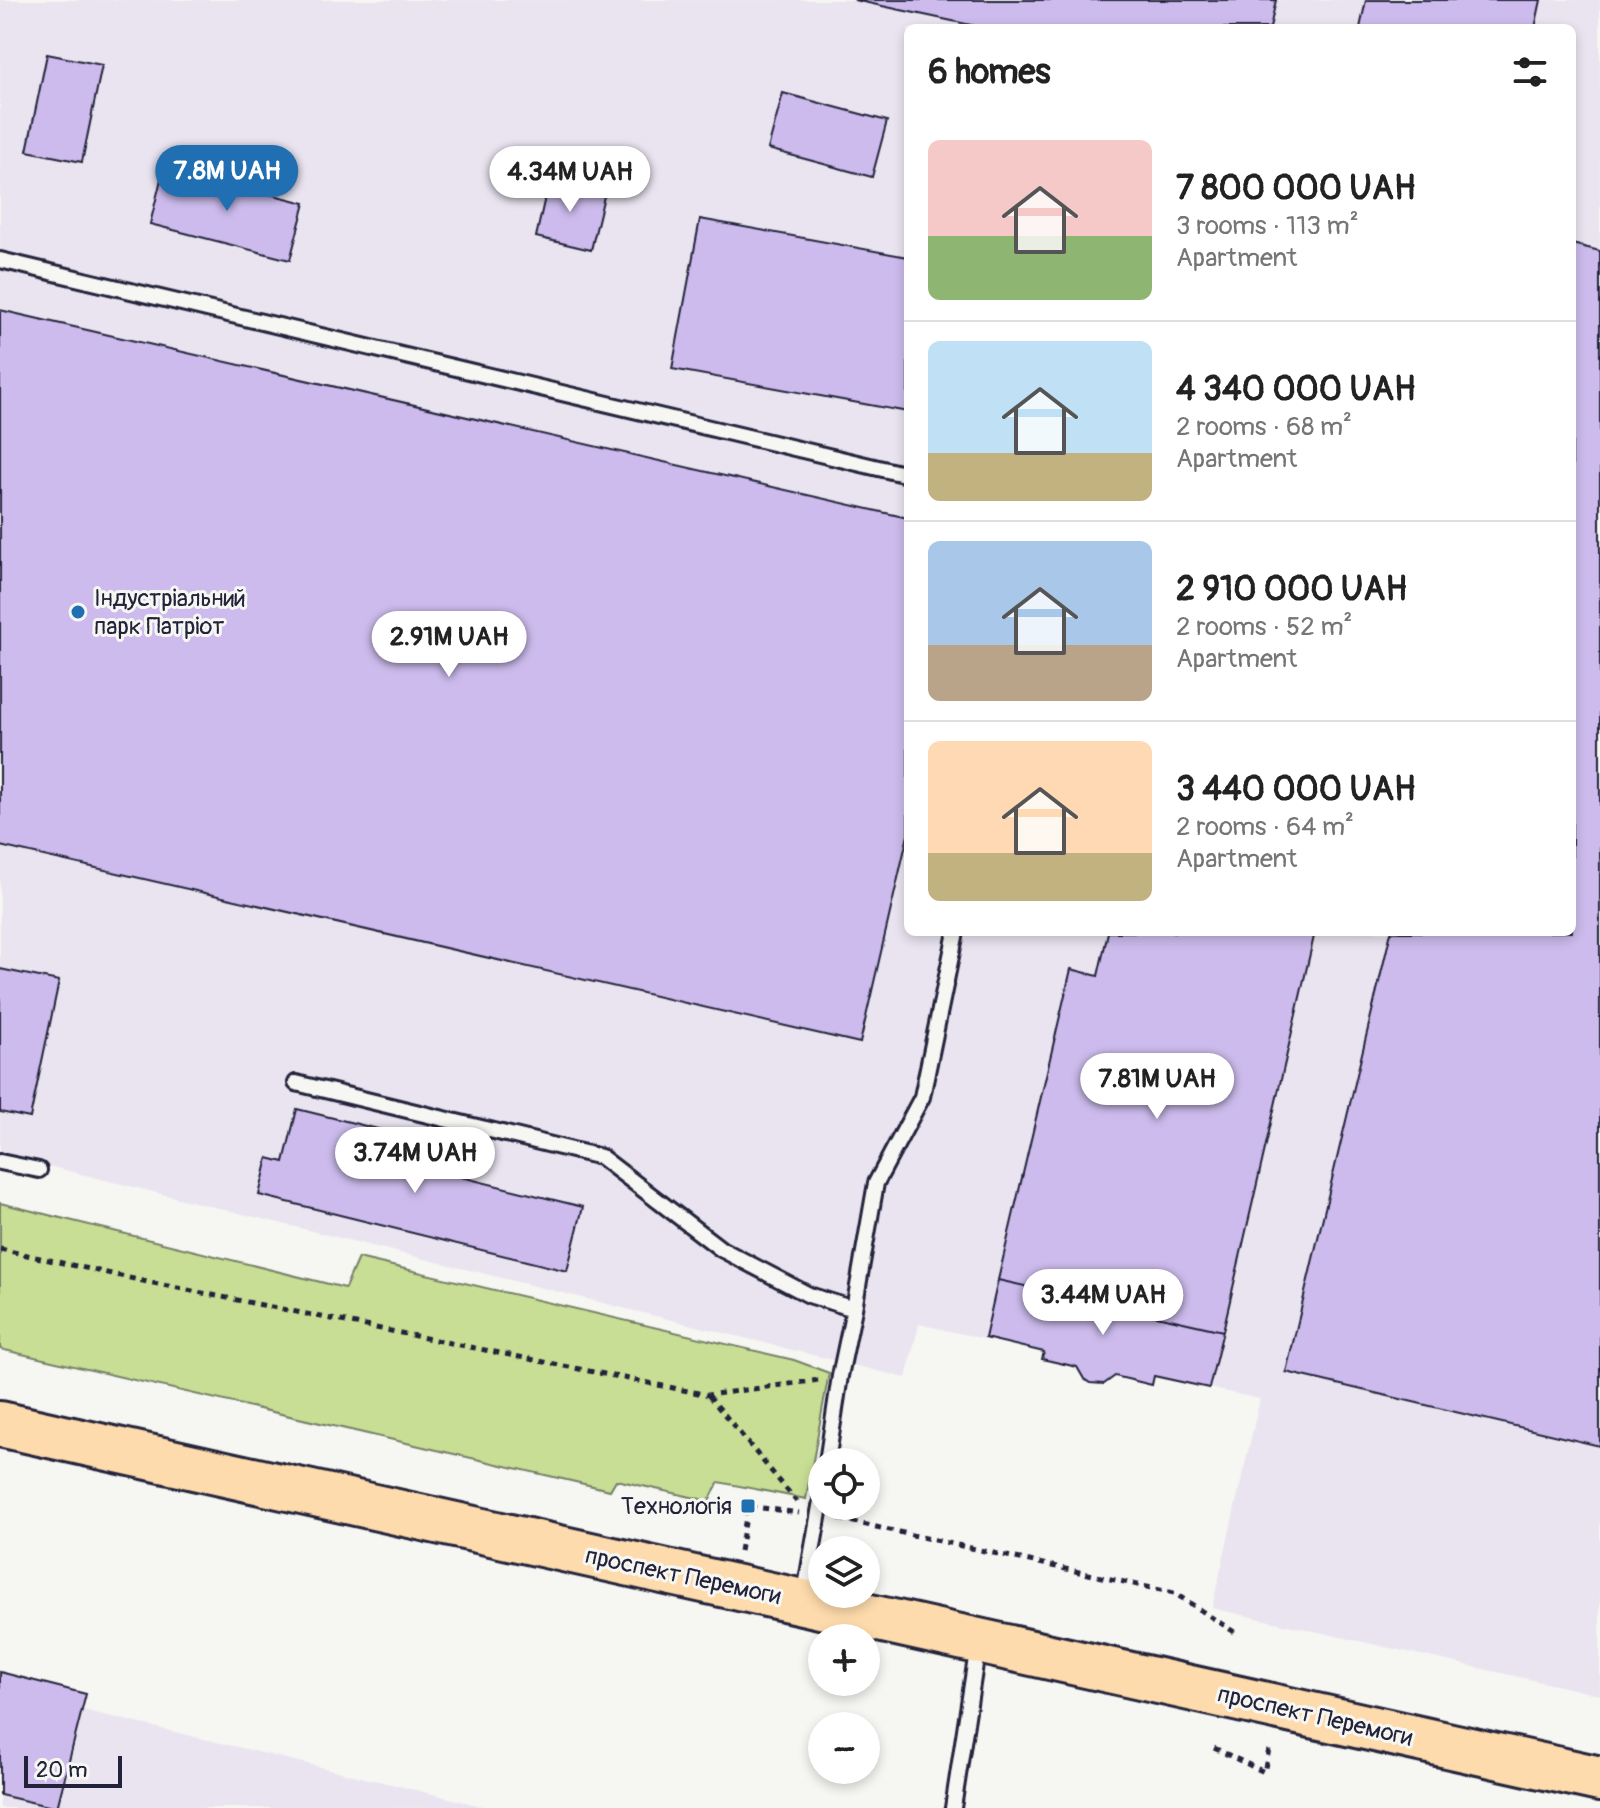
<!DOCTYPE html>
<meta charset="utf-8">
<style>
:root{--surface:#fff;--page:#f2f2f2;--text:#222;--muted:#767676;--line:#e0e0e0;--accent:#1f6fb2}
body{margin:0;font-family:Pangolin,sans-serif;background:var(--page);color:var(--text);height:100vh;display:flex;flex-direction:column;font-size:30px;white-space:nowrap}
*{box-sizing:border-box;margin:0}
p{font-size:26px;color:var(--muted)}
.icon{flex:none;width:44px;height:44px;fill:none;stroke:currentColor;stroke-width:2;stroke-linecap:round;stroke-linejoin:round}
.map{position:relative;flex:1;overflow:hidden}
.sheet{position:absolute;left:904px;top:24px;width:672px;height:912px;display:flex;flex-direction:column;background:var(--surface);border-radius:12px;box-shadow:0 4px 12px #0003}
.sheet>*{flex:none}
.buttons{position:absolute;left:808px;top:1448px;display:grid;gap:16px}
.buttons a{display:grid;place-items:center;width:72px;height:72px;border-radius:50%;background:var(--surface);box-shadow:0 4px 12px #0003;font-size:40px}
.scale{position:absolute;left:24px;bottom:20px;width:98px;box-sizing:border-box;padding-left:8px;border:4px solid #22223b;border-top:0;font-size:22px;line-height:28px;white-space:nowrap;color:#22223b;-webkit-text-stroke:6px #f6f6f2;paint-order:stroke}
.price{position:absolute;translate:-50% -68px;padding:0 18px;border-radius:28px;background:#fff;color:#222;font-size:26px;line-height:52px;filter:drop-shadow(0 2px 4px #0008)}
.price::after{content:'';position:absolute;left:50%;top:48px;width:24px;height:18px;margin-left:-12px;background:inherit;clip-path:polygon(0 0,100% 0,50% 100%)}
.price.current{background:var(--accent);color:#fff}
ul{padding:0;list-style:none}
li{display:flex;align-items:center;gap:24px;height:200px;padding:0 24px}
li+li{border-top:2px solid var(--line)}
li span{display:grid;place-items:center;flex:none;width:224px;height:160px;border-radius:12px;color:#555}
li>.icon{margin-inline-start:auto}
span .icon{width:96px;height:96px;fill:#fffc;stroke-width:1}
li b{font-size:34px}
h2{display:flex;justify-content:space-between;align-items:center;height:96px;padding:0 24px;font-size:34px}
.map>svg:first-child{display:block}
.built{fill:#e9e4f0;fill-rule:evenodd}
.green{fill:#c8de94;stroke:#758068;stroke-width:2}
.building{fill:#ccbbec;stroke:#22223b;stroke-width:2}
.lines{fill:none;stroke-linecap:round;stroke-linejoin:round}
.service-casing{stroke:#22223b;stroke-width:20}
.primary-casing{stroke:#22223b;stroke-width:50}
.path{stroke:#22223b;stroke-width:5;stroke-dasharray:6 6;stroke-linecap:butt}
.service{stroke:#f6f6f2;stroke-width:14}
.primary{stroke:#fedbac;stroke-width:44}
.poi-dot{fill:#1f6fb2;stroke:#f6f6f2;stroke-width:3}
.labels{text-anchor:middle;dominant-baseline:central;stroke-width:6;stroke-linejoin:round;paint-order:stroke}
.poi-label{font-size:24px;fill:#22223b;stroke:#f6f6f2;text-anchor:start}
.street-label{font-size:24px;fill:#22223b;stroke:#f6f6f2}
</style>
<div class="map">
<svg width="1600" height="1808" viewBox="0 0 1600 1808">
<rect width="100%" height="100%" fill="#f6f6f2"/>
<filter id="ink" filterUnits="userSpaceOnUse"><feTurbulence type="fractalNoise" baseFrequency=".0125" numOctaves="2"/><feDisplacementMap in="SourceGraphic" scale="16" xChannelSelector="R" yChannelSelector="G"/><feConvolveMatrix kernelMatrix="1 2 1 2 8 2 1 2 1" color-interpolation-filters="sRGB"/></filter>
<g filter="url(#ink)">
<!-- built -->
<path class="built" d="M 0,0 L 1600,0 L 1600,1695 L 1212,1608 L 1260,1399 L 1154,1376 L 1152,1385 L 1115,1376 L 1104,1384 L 1090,1383 L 1084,1379 L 1077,1367 L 1042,1359 L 1043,1352 L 919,1324 L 906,1378 L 0,1154 ZM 908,28 L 1572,28 L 1572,932 L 908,932 Z
M 0,1672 L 86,1694 L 83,1710 L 490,1808 L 0,1808 Z"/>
<!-- green -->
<path class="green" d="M 0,1203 L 345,1288 L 358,1258 L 794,1360 L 829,1373 L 806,1499 L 719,1482 L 709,1501 L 616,1480 L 610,1490 L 0,1349 Z"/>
<!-- building -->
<path class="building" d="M 854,0 L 1276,0 L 1270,28 L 985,28 Z
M 1366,0 L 1541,0 L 1535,28 L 1360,28 Z
M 47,54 L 102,65 L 82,162 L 27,151 Z
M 783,93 L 887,121 L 872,177 L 768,149 Z
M 164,167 L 305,203 L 290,260 L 150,224 Z
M 549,179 L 605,192 L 591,250 L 536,237 Z
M 700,219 L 908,257 L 908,412 L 672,369 Z
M 1572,244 L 1600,251 L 1600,1446 L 1286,1372 L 1391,932 L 1572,932 Z
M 0,310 L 908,518 L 908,835 L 860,1043 L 0,846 Z
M 1108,932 L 1315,932 L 1223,1331 L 998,1280 L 1071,969 L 1098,976 Z
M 0,969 L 59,981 L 30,1118 L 0,1112 Z
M 297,1109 L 386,1131 L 380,1157 L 583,1207 L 567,1271 L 259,1195 L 268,1158 L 284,1162 Z
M 998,1280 L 1223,1331 L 1209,1388 L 1154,1376 L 1152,1385 L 1115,1376 L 1104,1384 L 1090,1383 L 1084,1379 L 1077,1367 L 1042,1359 L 1044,1352 L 985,1338 Z
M 0,1672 L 86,1694 L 57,1808 L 0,1795 Z"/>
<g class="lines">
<!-- service casing -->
<g class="service-casing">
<path id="service" d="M 0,260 L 908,475
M 296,1083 L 601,1157 L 721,1249 L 809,1295 L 854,1309
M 0,1162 L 39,1170
M 827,1462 L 840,1376 L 854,1309 L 876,1183 L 922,1097 L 956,932
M 804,1598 L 822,1495
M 953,1808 L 978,1645"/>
</g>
<!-- primary casing -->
<g class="primary-casing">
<path id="primary" d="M 0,1424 L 1600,1779"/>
</g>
<!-- path -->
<path class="path" d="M 0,1249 L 143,1281 L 708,1395 L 819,1380
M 709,1396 L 797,1502
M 840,1519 L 1174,1593 L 1239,1635
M 740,1551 L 748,1506 L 799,1513
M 1214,1748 L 1264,1772 L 1270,1745"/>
<!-- service -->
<use href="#service" class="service"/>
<!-- primary -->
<use href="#primary" class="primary"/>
</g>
</g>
<!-- markers -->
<g class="poi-dot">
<circle cx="78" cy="612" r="8"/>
<rect x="740" y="1498" width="16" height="16" rx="4"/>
</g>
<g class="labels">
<!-- poi labels -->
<g class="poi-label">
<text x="94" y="598">Індустріальний<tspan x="94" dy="28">парк Патріот</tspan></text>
<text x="732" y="1506" text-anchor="end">Технологія</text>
</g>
<!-- street labels -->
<g class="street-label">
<text transform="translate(683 1576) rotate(12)">проспект Перемоги</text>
<text transform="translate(1315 1716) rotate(13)">проспект Перемоги</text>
</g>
</g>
</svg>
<div class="buttons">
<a><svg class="icon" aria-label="locate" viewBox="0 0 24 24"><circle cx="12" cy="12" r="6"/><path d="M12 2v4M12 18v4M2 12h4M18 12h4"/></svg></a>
<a><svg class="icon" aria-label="layers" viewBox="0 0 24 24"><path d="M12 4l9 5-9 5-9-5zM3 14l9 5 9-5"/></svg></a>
<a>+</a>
<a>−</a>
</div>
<div class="scale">20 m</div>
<b class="price current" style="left:227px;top:213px">7.8M UAH</b>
<b class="price" style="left:570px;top:214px">4.34M UAH</b>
<b class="price" style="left:449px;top:679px">2.91M UAH</b>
<b class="price" style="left:1157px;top:1121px">7.81M UAH</b>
<b class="price" style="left:415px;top:1195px">3.74M UAH</b>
<b class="price" style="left:1103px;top:1337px">3.44M UAH</b>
<section class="sheet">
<h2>6 homes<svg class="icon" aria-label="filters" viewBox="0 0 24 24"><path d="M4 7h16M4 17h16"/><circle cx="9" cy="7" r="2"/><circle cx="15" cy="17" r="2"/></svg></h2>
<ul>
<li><span style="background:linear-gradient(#f6c9c9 60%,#8fb573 0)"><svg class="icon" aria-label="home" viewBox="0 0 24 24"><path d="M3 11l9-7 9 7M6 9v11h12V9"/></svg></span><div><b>7 800 000 UAH</b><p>3 rooms · 113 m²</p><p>Apartment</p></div></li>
<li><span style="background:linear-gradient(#bfe0f5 70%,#c2b280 0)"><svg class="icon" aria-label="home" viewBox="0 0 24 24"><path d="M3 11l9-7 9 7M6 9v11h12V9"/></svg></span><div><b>4 340 000 UAH</b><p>2 rooms · 68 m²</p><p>Apartment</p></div></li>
<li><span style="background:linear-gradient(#a9c7e8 65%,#b9a48a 0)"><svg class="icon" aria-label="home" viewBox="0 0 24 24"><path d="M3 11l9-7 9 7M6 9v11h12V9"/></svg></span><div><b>2 910 000 UAH</b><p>2 rooms · 52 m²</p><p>Apartment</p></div></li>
<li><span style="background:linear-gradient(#ffd9b3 70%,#c2b280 0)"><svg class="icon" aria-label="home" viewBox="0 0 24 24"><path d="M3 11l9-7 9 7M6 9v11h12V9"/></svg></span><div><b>3 440 000 UAH</b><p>2 rooms · 64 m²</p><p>Apartment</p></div></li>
</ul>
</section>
</div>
